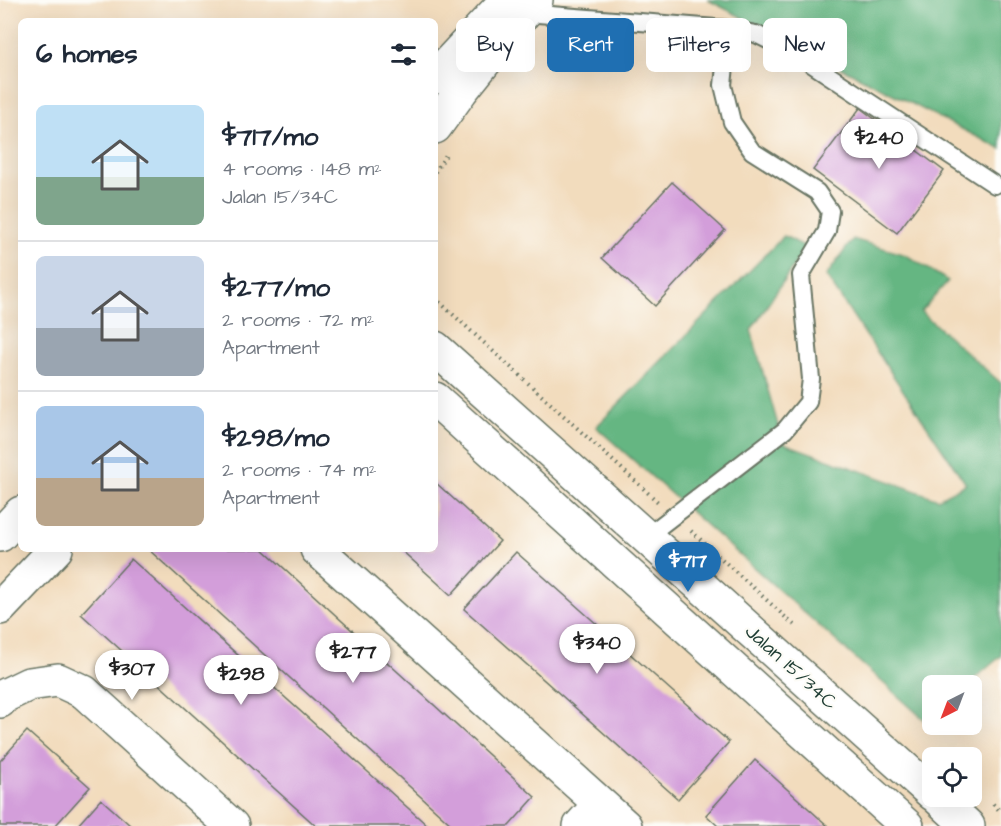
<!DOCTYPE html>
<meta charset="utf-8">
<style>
:root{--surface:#fff;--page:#f6f6f7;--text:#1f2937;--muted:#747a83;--line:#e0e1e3;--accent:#1f6fb2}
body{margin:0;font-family:"Architects Daughter",sans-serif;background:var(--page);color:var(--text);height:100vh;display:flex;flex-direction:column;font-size:22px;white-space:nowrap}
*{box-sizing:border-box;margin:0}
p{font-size:20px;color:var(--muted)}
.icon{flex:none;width:33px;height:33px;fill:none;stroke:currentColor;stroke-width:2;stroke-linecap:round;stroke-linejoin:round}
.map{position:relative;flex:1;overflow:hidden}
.details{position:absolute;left:18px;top:18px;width:420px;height:534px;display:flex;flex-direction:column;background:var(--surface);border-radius:9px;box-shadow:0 6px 24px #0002}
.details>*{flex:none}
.hud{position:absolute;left:456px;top:18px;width:454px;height:54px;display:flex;gap:12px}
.needle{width:39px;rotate:222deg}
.tools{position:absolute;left:922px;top:675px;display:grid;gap:12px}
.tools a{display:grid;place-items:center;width:60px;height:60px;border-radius:9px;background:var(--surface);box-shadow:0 6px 24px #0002;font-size:30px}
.price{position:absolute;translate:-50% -51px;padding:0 14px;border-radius:21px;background:#fff;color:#222;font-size:20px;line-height:39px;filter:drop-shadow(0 2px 3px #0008)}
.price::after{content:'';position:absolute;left:50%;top:36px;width:18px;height:14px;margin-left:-9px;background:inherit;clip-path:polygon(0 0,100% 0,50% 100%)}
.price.on{background:var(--accent);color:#fff}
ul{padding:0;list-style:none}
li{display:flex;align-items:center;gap:18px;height:150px;padding:0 18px}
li+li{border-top:2px solid var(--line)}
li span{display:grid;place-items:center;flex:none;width:168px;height:120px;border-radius:9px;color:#555}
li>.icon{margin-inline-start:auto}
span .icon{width:72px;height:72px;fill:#fffc;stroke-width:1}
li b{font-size:26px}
h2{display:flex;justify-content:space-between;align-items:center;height:72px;padding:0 18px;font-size:26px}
.pill{padding:0 21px;border-radius:9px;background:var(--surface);box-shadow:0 6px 24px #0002;font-size:21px;line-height:54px}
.pill.on{background:var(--accent);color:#fff}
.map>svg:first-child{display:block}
.forest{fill:#65b682;stroke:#427a5b;stroke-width:1.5}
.building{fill:#d39eda}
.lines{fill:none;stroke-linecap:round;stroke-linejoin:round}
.lane-casing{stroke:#697564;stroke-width:20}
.street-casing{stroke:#697564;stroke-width:36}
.secondary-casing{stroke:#697564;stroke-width:36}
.path{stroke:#697564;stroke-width:4;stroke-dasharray:1.5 4.5;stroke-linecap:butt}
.lane{stroke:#fff;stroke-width:16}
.street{stroke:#fff;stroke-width:33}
.secondary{stroke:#fff;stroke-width:33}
.labels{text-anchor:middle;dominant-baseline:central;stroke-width:4.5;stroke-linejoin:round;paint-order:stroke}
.street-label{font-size:20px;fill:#1f3d34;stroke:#fdfcf7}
</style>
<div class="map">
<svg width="1001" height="826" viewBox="0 0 1001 826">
<rect width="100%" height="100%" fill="#fdfcf7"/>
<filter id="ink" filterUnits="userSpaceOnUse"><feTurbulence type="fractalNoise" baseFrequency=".0167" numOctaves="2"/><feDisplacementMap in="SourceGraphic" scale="12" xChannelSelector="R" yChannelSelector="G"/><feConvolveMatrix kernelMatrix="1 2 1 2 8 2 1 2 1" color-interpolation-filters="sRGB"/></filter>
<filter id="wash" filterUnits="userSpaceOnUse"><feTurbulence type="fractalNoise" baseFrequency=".008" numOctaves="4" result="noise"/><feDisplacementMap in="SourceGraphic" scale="24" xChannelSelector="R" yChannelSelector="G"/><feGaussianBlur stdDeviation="1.35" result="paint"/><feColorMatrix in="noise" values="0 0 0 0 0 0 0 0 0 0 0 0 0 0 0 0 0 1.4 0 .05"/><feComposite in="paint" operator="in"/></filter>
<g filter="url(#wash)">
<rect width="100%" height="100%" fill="#f2dcbd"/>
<!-- forest -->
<path class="forest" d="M 708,0 L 1000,0 L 1001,1 L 1001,149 Z
M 784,236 L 806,247 L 751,330 L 783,443 L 938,499 L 966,484 L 826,276 L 853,239 L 906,255 L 948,281 L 921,312 L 1001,383 L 1001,656 L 967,685 L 933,686 L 933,715 L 926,721 L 596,427 Z"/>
<g id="blocks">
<!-- building -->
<path class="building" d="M 860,108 L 944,171 L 897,233 L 813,170 Z
M 672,182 L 725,230 L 655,306 L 602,258 Z
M 435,482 L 500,541 L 451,595 L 400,549 L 435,549 Z
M 148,549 L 263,549 L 535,797 L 509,826 L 453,826 Z
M 516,552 L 729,742 L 678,799 L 464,609 Z
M 131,559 L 368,772 L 428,826 L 316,826 L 81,614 Z
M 27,731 L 90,787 L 55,826 L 0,826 L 0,761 Z
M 755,760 L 819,818 L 828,826 L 718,826 L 706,815 Z
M 101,799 L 131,826 L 77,826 Z"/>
</g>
</g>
<g filter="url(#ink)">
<use href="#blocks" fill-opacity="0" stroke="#697564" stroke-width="1.5"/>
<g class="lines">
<!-- lane casing -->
<g class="lane-casing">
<path id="lane" d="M 525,13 L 729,29 L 756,34 L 798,55 L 995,185
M 646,537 L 785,430 L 808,402 L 811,379 L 801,275 L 827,231 L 830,211 L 817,192 L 752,151 L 732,122 L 723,85 L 729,29"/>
</g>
<!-- street casing -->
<g class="street-casing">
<path id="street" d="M 317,549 L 625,826
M 0,701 L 4,696 L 29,684 L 58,680 L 84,692 L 232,826
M 580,826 L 600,804"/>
</g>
<!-- secondary casing -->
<g class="secondary-casing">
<path id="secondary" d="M 435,77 L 507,0
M 435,127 L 461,91 L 524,13 L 536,0
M 435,348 L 933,794
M 435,399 L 907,826
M 0,535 L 21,513
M 0,608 L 56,549
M 936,796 L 968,826"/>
</g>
<!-- path -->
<path class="path" d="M 435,172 L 446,155
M 435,298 L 658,502
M 691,531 L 794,625
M 993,804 L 1001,812"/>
<!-- lane -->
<use href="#lane" class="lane"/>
<!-- street -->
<use href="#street" class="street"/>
<!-- secondary -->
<use href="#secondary" class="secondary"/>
</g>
</g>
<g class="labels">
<!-- street labels -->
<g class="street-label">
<text transform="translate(791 667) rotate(42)">Jalan 15/34C</text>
</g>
</g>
</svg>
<div class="tools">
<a><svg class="needle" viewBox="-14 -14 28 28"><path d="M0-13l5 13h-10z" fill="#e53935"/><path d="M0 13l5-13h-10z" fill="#747a83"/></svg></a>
<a><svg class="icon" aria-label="locate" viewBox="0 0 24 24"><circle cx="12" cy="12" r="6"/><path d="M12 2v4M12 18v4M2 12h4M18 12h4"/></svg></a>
</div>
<b class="price" style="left:879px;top:170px">$240</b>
<b class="price on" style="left:688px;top:593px">$717</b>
<b class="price" style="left:597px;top:675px">$340</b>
<b class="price" style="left:353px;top:684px">$277</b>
<b class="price" style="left:132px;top:701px">$307</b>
<b class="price" style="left:241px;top:706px">$298</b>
<div class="hud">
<a class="pill">Buy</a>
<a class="pill on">Rent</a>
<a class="pill">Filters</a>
<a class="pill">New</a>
</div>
<section class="details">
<h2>6 homes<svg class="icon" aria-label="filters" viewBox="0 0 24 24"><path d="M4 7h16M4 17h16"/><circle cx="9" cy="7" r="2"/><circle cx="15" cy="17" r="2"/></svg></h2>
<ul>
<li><span style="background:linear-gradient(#bfe0f5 60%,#7fa58c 0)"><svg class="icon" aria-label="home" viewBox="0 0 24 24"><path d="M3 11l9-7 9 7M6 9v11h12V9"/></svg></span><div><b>$717/mo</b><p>4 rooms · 148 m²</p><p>Jalan 15/34C</p></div></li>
<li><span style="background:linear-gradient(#c9d6e8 60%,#9aa5b1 0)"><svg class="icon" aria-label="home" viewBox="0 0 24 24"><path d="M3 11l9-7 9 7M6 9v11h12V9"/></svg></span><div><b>$277/mo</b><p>2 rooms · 72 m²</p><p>Apartment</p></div></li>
<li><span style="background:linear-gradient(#a9c7e8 60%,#b9a48a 0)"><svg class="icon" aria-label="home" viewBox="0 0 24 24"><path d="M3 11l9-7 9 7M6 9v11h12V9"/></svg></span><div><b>$298/mo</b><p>2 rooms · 74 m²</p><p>Apartment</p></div></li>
</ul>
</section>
</div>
